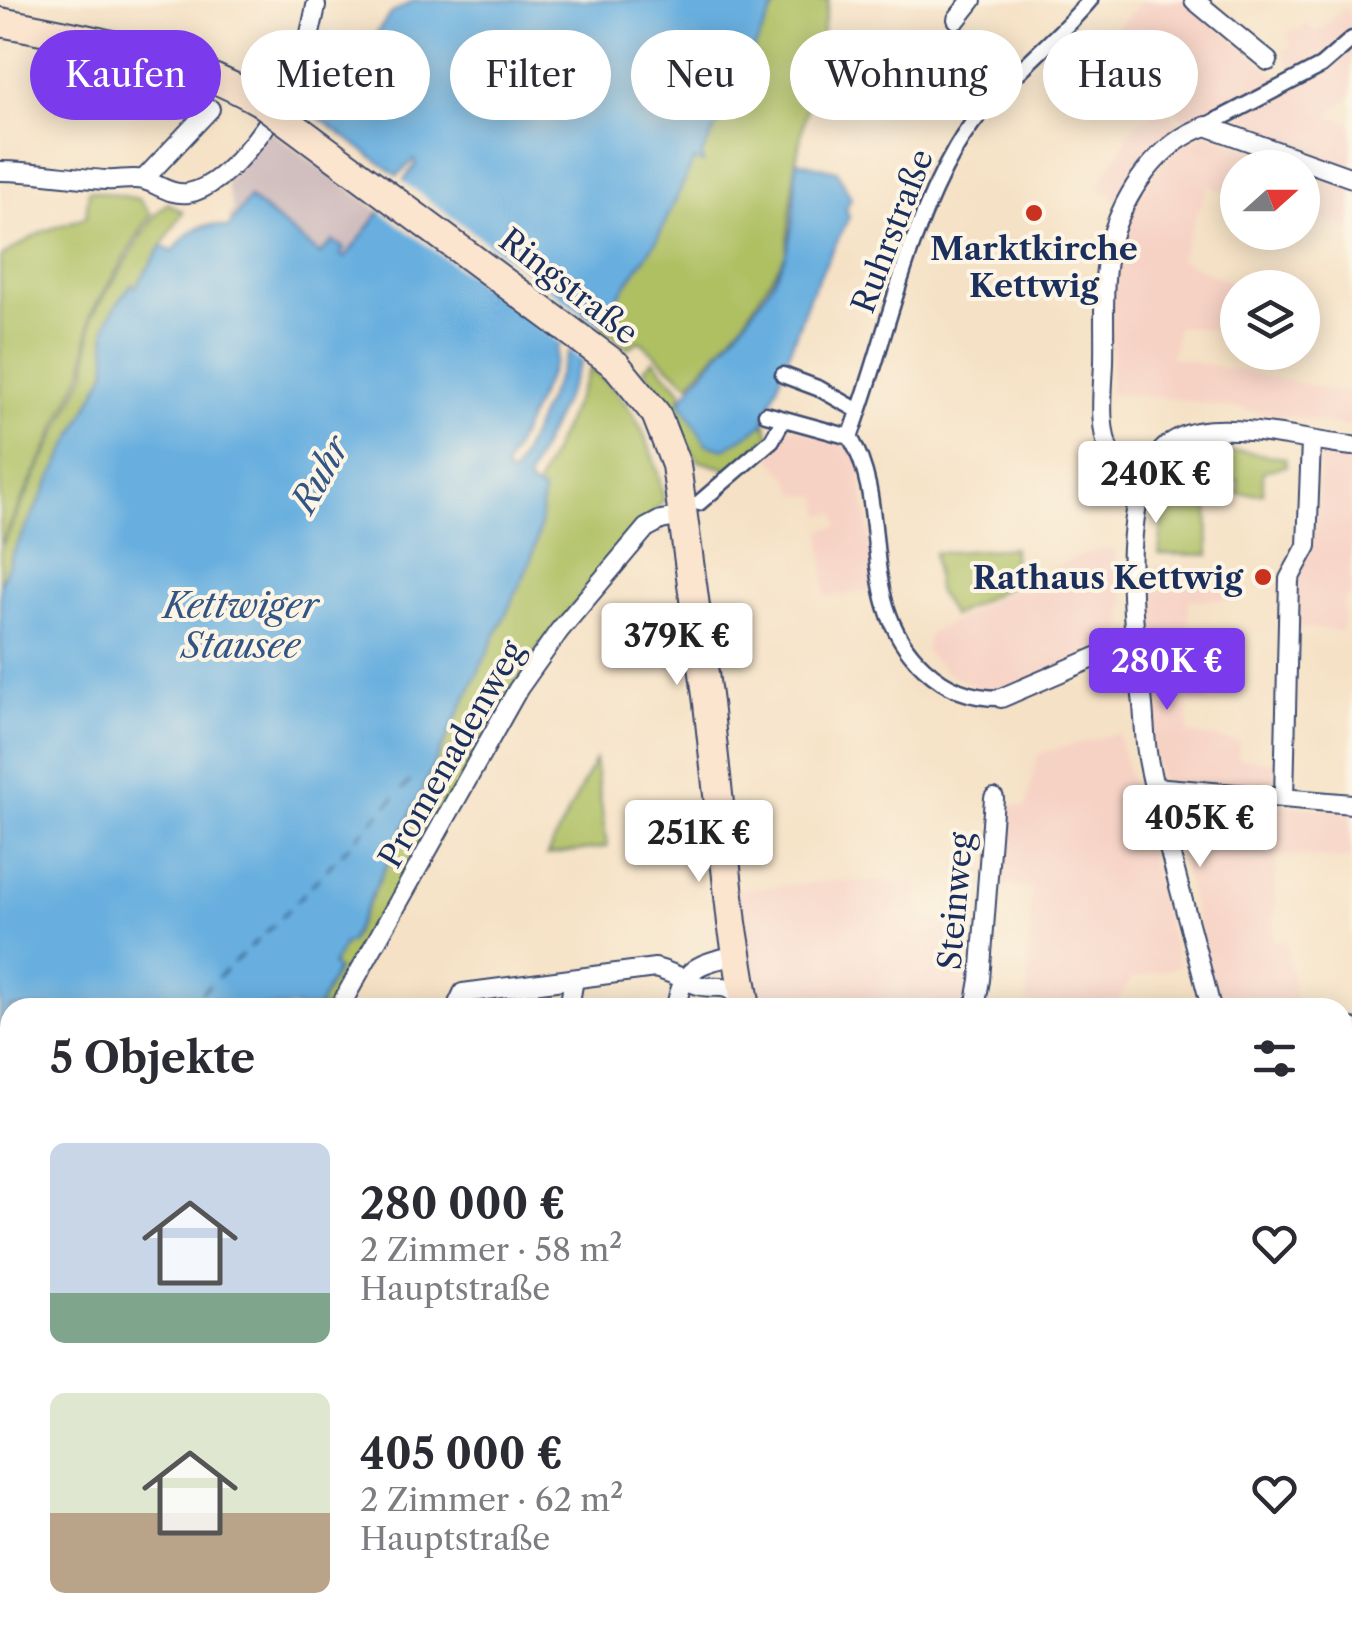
<!DOCTYPE html>
<html lang="de">
<meta charset="utf-8">
<style>
:root{--surface:#fff;--page:#f2f2f3;--text:#2b2b33;--muted:#7c7c81;--accent:#7c3aed}
body{margin:0;font-family:"Libre Caslon Text",serif;background:var(--page);color:var(--text);height:100vh;display:flex;flex-direction:column;font-size:38px;white-space:nowrap}
*{box-sizing:border-box;margin:0}
p{font-size:32px;color:var(--muted)}
.icon{flex:none;width:55px;height:55px;fill:none;stroke:currentColor;stroke-width:2;stroke-linecap:round;stroke-linejoin:round}
.map{position:relative;flex:1;overflow:hidden}
.drawer{position:absolute;left:0px;top:998px;width:1352px;height:642px;display:flex;flex-direction:column;background:var(--surface);border-radius:30px 30px 0 0;box-shadow:0 5px 25px #0003}
.drawer>*{flex:none}
.hud{position:absolute;left:30px;top:30px;width:1292px;height:90px;display:flex;gap:20px}
.needle{width:65px;rotate:69deg}
.fabs{position:absolute;left:1220px;top:150px;display:grid;gap:20px}
.fabs a{display:grid;place-items:center;width:100px;height:100px;border-radius:50%;background:var(--surface);box-shadow:0 5px 25px #0003;font-size:50px}
.price{position:absolute;translate:-50% -85px;padding:0 22px;border-radius:10px;background:#fff;color:#222;font-size:32px;line-height:65px;filter:drop-shadow(0 2px 5px #0008)}
.price::after{content:'';position:absolute;left:50%;top:60px;width:30px;height:22px;margin-left:-15px;background:inherit;clip-path:polygon(0 0,100% 0,50% 100%)}
.price.active{background:var(--accent);color:#fff}
ul{padding:0;list-style:none}
li{display:flex;align-items:center;gap:30px;height:250px;padding:0 50px}
li span{display:grid;place-items:center;flex:none;width:280px;height:200px;border-radius:15px;color:#555}
li>.icon{margin-inline-start:auto}
span .icon{width:120px;height:120px;fill:#fffc;stroke-width:1}
li b{font-size:42px}
h2{display:flex;justify-content:space-between;align-items:center;height:120px;padding:0 50px;font-size:42px}
.tag{padding:0 35px;border-radius:45px;background:var(--surface);box-shadow:0 5px 25px #0003;font-size:35px;line-height:90px}
.tag.active{background:var(--accent);color:#fff}
.map>svg:first-child{display:block}
.built{fill:#f6d2c5}
.industrial{fill:#d1bfbf}
.green{fill:#afc063;stroke:#657860;stroke-width:2.5}
.forest{fill:#8ba659;stroke:#536a5c;stroke-width:2.5}
.water{fill:#68afdf;stroke:#426f9e;stroke-width:2.5;fill-rule:evenodd}
.pier{fill:#f5e1c5}
.lines{fill:none;stroke-linecap:round;stroke-linejoin:round}
.ferry{stroke:#325585;stroke-width:2.5;stroke-dasharray:12 10;stroke-linecap:butt}
.pedestrian-casing{stroke:#3c4a6d;stroke-width:19}
.minor-casing{stroke:#3c4a6d;stroke-width:22}
.secondary-casing{stroke:#3c4a6d;stroke-width:32}
.pedestrian{stroke:#fff;stroke-width:14}
.minor{stroke:#fff;stroke-width:18}
.secondary{stroke:#fce5cf;stroke-width:28}
.rail-casing{stroke:#1b2f5e;stroke-width:9}
.rail{stroke:#fcf5e5;stroke-width:5;stroke-dasharray:15;stroke-linecap:butt}
.secondary-bridge-casing{stroke:#3c4a6d;stroke-width:32;stroke-linecap:butt}
.secondary-bridge{stroke:#fce5cf;stroke-width:28}
.poi-dot{fill:#c8321e;stroke:#fcf5e5;stroke-width:4}
.labels{text-anchor:middle;dominant-baseline:central;stroke-width:8;stroke-linejoin:round;paint-order:stroke}
.street-label{font-size:32px;fill:#1b2f5e;stroke:#fcf5e5}
.poi-label{font-size:32px;font-weight:bold;fill:#1b2f5e;stroke:#fcf5e5}
.water-label{font-size:35px;font-style:italic;fill:#325585;stroke:#fcf5e5}
</style>
<div class="map">
<svg width="1352" height="1639" viewBox="0 0 1352 1639">
<rect width="100%" height="100%" fill="#fcf5e5"/>
<filter id="ink" filterUnits="userSpaceOnUse"><feTurbulence type="fractalNoise" baseFrequency=".01" numOctaves="2"/><feDisplacementMap in="SourceGraphic" scale="20" xChannelSelector="R" yChannelSelector="G"/><feConvolveMatrix kernelMatrix="1 2 1 2 8 2 1 2 1" color-interpolation-filters="sRGB"/></filter>
<filter id="wash" filterUnits="userSpaceOnUse"><feTurbulence type="fractalNoise" baseFrequency=".0048" numOctaves="4" result="noise"/><feDisplacementMap in="SourceGraphic" scale="40" xChannelSelector="R" yChannelSelector="G"/><feGaussianBlur stdDeviation="2.25" result="paint"/><feColorMatrix in="noise" values="0 0 0 0 0 0 0 0 0 0 0 0 0 0 0 0 0 1.4 0 .05"/><feComposite in="paint" operator="in"/></filter>
<g filter="url(#wash)">
<rect width="100%" height="100%" fill="#f5e1c5"/>
<!-- built -->
<path class="built" d="M 1143,0 L 1186,0 L 1281,79 L 1190,127 L 1169,104 L 1099,48 Z
M 1345,7 L 1352,15 L 1352,29 L 1319,59 L 1293,70 L 1282,51 L 1293,45 L 1286,37 L 1295,28 L 1299,31 L 1307,24 L 1316,33 Z
M 1352,46 L 1352,95 L 1330,116 L 1352,124 L 1352,172 L 1249,136 L 1230,125 L 1255,104 Z
M 1162,106 L 1183,128 L 1120,201 L 1097,188 L 1133,128 Z
M 1206,133 L 1302,167 L 1238,168 L 1237,199 L 1208,185 L 1179,259 L 1239,287 L 1234,332 L 1178,326 L 1171,357 L 1352,394 L 1352,427 L 1178,399 L 1110,393 L 1112,281 L 1118,242 L 1130,211 L 1155,171 L 1181,145 Z
M 1302,168 L 1352,186 L 1352,231 L 1302,211 Z
M 786,426 L 847,439 L 859,459 L 876,591 L 825,597 L 822,530 L 839,526 L 836,513 L 822,515 L 819,496 L 797,495 L 791,481 L 766,452 Z
M 1321,451 L 1352,455 L 1352,598 L 1344,599 L 1342,631 L 1294,627 L 1291,579 L 1312,547 Z
M 1114,549 L 1125,600 L 1124,629 L 1114,640 L 1015,686 L 981,690 L 948,673 L 925,652 L 929,634 L 1057,565 L 1090,552 Z
M 1155,566 L 1242,573 L 1242,600 L 1189,599 L 1187,657 L 1215,661 L 1208,704 L 1154,699 L 1146,624 Z
M 1154,702 L 1189,706 L 1188,734 L 1240,742 L 1238,758 L 1278,762 L 1277,791 L 1159,780 L 1150,734 Z
M 1118,733 L 1179,966 L 1132,979 L 1114,1007 L 1057,1007 L 1027,1002 L 1031,889 L 992,882 L 999,803 L 1026,807 L 1038,754 Z
M 1164,796 L 1352,811 L 1352,859 L 1276,856 L 1273,942 L 1286,941 L 1296,1002 L 1287,1004 L 1288,1007 L 1220,1007 Z
M 831,881 L 916,882 L 922,921 L 977,920 L 965,1007 L 756,1007 L 736,890 Z"/>
<!-- industrial -->
<path class="industrial" d="M 269,130 L 381,212 L 348,256 L 342,257 L 341,252 L 320,254 L 250,198 L 231,222 L 228,219 L 233,210 L 226,183 Z"/>
<!-- green -->
<path class="green" d="M 778,0 L 829,0 L 796,161 L 786,254 L 744,321 L 689,384 L 640,341 L 627,348 L 599,324 L 657,240 L 694,159 L 702,162 L 702,154 L 725,109 L 731,116 L 732,94 Z
M 89,190 L 139,199 L 151,214 L 90,315 L 84,369 L 0,546 L 0,257 L 42,232 L 86,217 Z
M 168,203 L 183,212 L 136,287 L 132,285 L 105,337 L 108,356 L 106,372 L 11,557 L 0,586 L 0,550 L 87,371 L 92,316 L 155,215 Z
M 654,360 L 682,391 L 680,401 L 763,425 L 765,421 L 770,436 L 730,470 L 699,461 L 686,443 L 665,397 L 644,369 Z
M 590,369 C 635,401 654,447 664,500 L 537,649 L 335,1007 L 318,1008 L 337,970 L 331,967 L 344,944 L 350,942 L 530,563 L 540,527 L 543,491 L 536,488 Z
M 1241,451 L 1285,458 L 1286,466 L 1263,471 L 1263,493 L 1238,494 L 1238,480 L 1215,479 L 1216,457 L 1220,454 Z
M 1189,468 L 1199,483 L 1198,503 L 1208,504 L 1209,555 L 1159,554 L 1165,494 Z
M 1013,548 L 1013,584 L 952,616 L 937,590 L 934,553 Z
M 595,760 L 607,847 L 547,855 Z
M 564,1630 L 832,1630 L 829,1639 L 559,1639 Z"/>
<!-- forest -->
<path class="forest" d="M 335,1630 L 449,1630 L 465,1639 L 334,1639 Z"/>
<!-- water -->
<path class="water" d="M 415,0 L 778,0 L 732,94 L 736,103 L 731,117 L 725,110 L 702,154 L 703,163 L 694,160 L 657,240 L 599,324 L 533,466 L 528,479 L 530,485 L 543,491 L 540,527 L 530,563 L 349,943 L 344,944 L 332,966 L 337,969 L 318,1007 L 10,1008 L 10,1625 L 0,1581 L 0,586 L 11,557 L 106,372 C 110,357 103,344 106,329 C 108,313 122,298 132,284 L 136,287 L 162,246 L 173,252 C 187,232 202,219 228,228 L 249,198 L 320,254 L 333,241 L 344,248 L 341,255 L 345,258 L 416,164 L 414,160 L 397,176 L 314,114 L 391,14 ZM 591,303 L 514,473 L 507,474 L 505,468 L 555,362 L 557,348 Z
M 796,161 L 837,171 L 851,198 L 846,208 L 849,217 L 809,297 L 763,425 L 725,449 L 706,444 L 680,401 C 710,360 768,303 785,255 C 795,226 795,191 796,161 Z
M 11,1630 L 270,1630 L 272,1639 L 13,1639 Z"/>
<!-- pier -->
<path class="pier" d="M 309,112 L 603,328 L 586,363 L 566,348 L 573,333 L 564,346 L 377,209 L 397,181 L 311,118 Z"/>
<g class="lines">
<!-- ferry -->
<path class="ferry" d="M 185,1008 L 276,923 L 417,774
M 153,1630 L 154,1639"/>
</g>
</g>
<g filter="url(#ink)">
<g class="lines">
<!-- pedestrian casing -->
<g class="pedestrian-casing">
<path id="pedestrian" d="M 1206,126 L 1321,66 L 1352,39
M 783,375 L 820,389 L 859,411
M 766,414 L 850,437
M 850,437 C 886,341 904,238 956,148 C 990,89 1047,51 1090,0
M 850,437 C 893,510 854,603 924,668 C 947,689 970,698 1001,698
M 699,503 L 772,440 L 783,420"/>
</g>
<!-- minor casing -->
<g class="minor-casing">
<path id="minor" d="M 1194,0 L 1268,61
M 957,19 L 972,0
M 0,171 C 36,171 71,178 106,180 C 118,181 133,177 144,180 C 160,185 170,195 188,193 C 231,186 285,103 301,65 C 308,46 312,25 316,6
M 143,180 L 210,109
M 1142,485 C 1130,475 1117,468 1110,453 C 1098,426 1103,390 1104,362 C 1105,322 1101,278 1111,240 C 1125,192 1158,143 1206,126 L 1352,178
M 1001,698 L 1103,654 L 1135,649
M 1154,787 L 1352,804
M 1284,798 L 1289,579 L 1307,546 L 1311,442
M 339,1008 L 518,689 L 559,631 L 646,528 L 661,520 L 683,516
M 456,1008 L 463,993 L 655,968 C 670,972 682,978 695,984 C 716,993 726,975 745,1007
M 569,1008 L 574,979
M 676,1008 C 682,966 701,963 738,955
M 975,1008 L 980,980 L 994,798
M 1211,1008 C 1191,926 1166,846 1149,764 C 1144,741 1145,719 1142,696 C 1134,633 1110,472 1179,438 C 1220,417 1306,442 1352,446
M 1342,1030 L 1352,1028
M 1342,1523 L 1352,1559
M 283,1630 L 286,1639
M 928,1639 L 936,1630"/>
</g>
<!-- secondary casing -->
<g class="secondary-casing">
<path id="secondary" d="M 0,22 C 91,39 180,55 261,102
M 616,365 L 656,414 L 676,465 L 708,703 L 732,923 L 746,1008
M 1235,1630 L 1244,1639"/>
</g>
<!-- pedestrian -->
<use href="#pedestrian" class="pedestrian"/>
<!-- minor -->
<use href="#minor" class="minor"/>
<!-- secondary -->
<use href="#secondary" class="secondary"/>
<!-- rail casing -->
<g class="rail-casing">
<path id="rail" d="M 0,1470 L 10,1476
M 299,1630 L 317,1639"/>
</g>
<!-- rail -->
<use href="#rail" class="rail"/>
<!-- secondary-bridge casing -->
<g class="secondary-bridge-casing">
<path id="secondary-bridge" d="M 261,102 L 616,365"/>
</g>
<!-- secondary-bridge -->
<use href="#secondary-bridge" class="secondary-bridge"/>
</g>
</g>
<!-- markers -->
<g class="poi-dot">
<circle cx="1034" cy="213" r="10"/>
<circle cx="1263" cy="577" r="10"/>
</g>
<g class="labels">
<!-- street labels -->
<g class="street-label">
<text transform="translate(892 231) rotate(-69)">Ruhrstraße</text>
<text transform="translate(569 286) rotate(38)">Ringstraße</text>
<text transform="translate(451 754) rotate(-60)">Promenadenweg</text>
<text transform="translate(955 901) rotate(-85)">Steinweg</text>
</g>
<!-- poi labels -->
<g class="poi-label">
<text x="1034" y="248">Marktkirche<tspan x="1034" dy="37">Kettwig</tspan></text>
<text x="1243" y="577" text-anchor="end">Rathaus Kettwig</text>
</g>
<!-- water labels -->
<g class="water-label">
<text transform="translate(320 474) rotate(-61)">Ruhr</text>
<text x="241" y="605">Kettwiger<tspan x="241" dy="40">Stausee</tspan></text>
</g>
</g>
</svg>
<div class="fabs">
<a><svg class="needle" viewBox="-14 -14 28 28"><path d="M0-13l5 13h-10z" fill="#e53935"/><path d="M0 13l5-13h-10z" fill="#7c7c81"/></svg></a>
<a><svg class="icon" aria-label="layers" viewBox="0 0 24 24"><path d="M12 4l9 5-9 5-9-5zM3 14l9 5 9-5"/></svg></a>
</div>
<b class="price" style="left:1156px;top:526px">240K €</b>
<b class="price" style="left:677px;top:688px">379K €</b>
<b class="price active" style="left:1167px;top:713px">280K €</b>
<b class="price" style="left:1200px;top:870px">405K €</b>
<b class="price" style="left:699px;top:885px">251K €</b>
<div class="hud">
<a class="tag active">Kaufen</a>
<a class="tag">Mieten</a>
<a class="tag">Filter</a>
<a class="tag">Neu</a>
<a class="tag">Wohnung</a>
<a class="tag">Haus</a>
</div>
<section class="drawer">
<h2>5 Objekte<svg class="icon" aria-label="filters" viewBox="0 0 24 24"><path d="M4 7h16M4 17h16"/><circle cx="9" cy="7" r="2"/><circle cx="15" cy="17" r="2"/></svg></h2>
<ul>
<li><span style="background:linear-gradient(#c9d6e8 75%,#7fa58c 0)"><svg class="icon" aria-label="home" viewBox="0 0 24 24"><path d="M3 11l9-7 9 7M6 9v11h12V9"/></svg></span><div><b>280 000 €</b><p>2 Zimmer · 58 m²</p><p>Hauptstraße</p></div><svg class="icon" aria-label="heart" viewBox="0 0 24 24"><path d="M12 20l-8-8c-3-5 5-10 8-4 3-6 11-1 8 4z"/></svg></li>
<li><span style="background:linear-gradient(#dfe7d0 60%,#b9a48a 0)"><svg class="icon" aria-label="home" viewBox="0 0 24 24"><path d="M3 11l9-7 9 7M6 9v11h12V9"/></svg></span><div><b>405 000 €</b><p>2 Zimmer · 62 m²</p><p>Hauptstraße</p></div><svg class="icon" aria-label="heart" viewBox="0 0 24 24"><path d="M12 20l-8-8c-3-5 5-10 8-4 3-6 11-1 8 4z"/></svg></li>
</ul>
</section>
</div>
